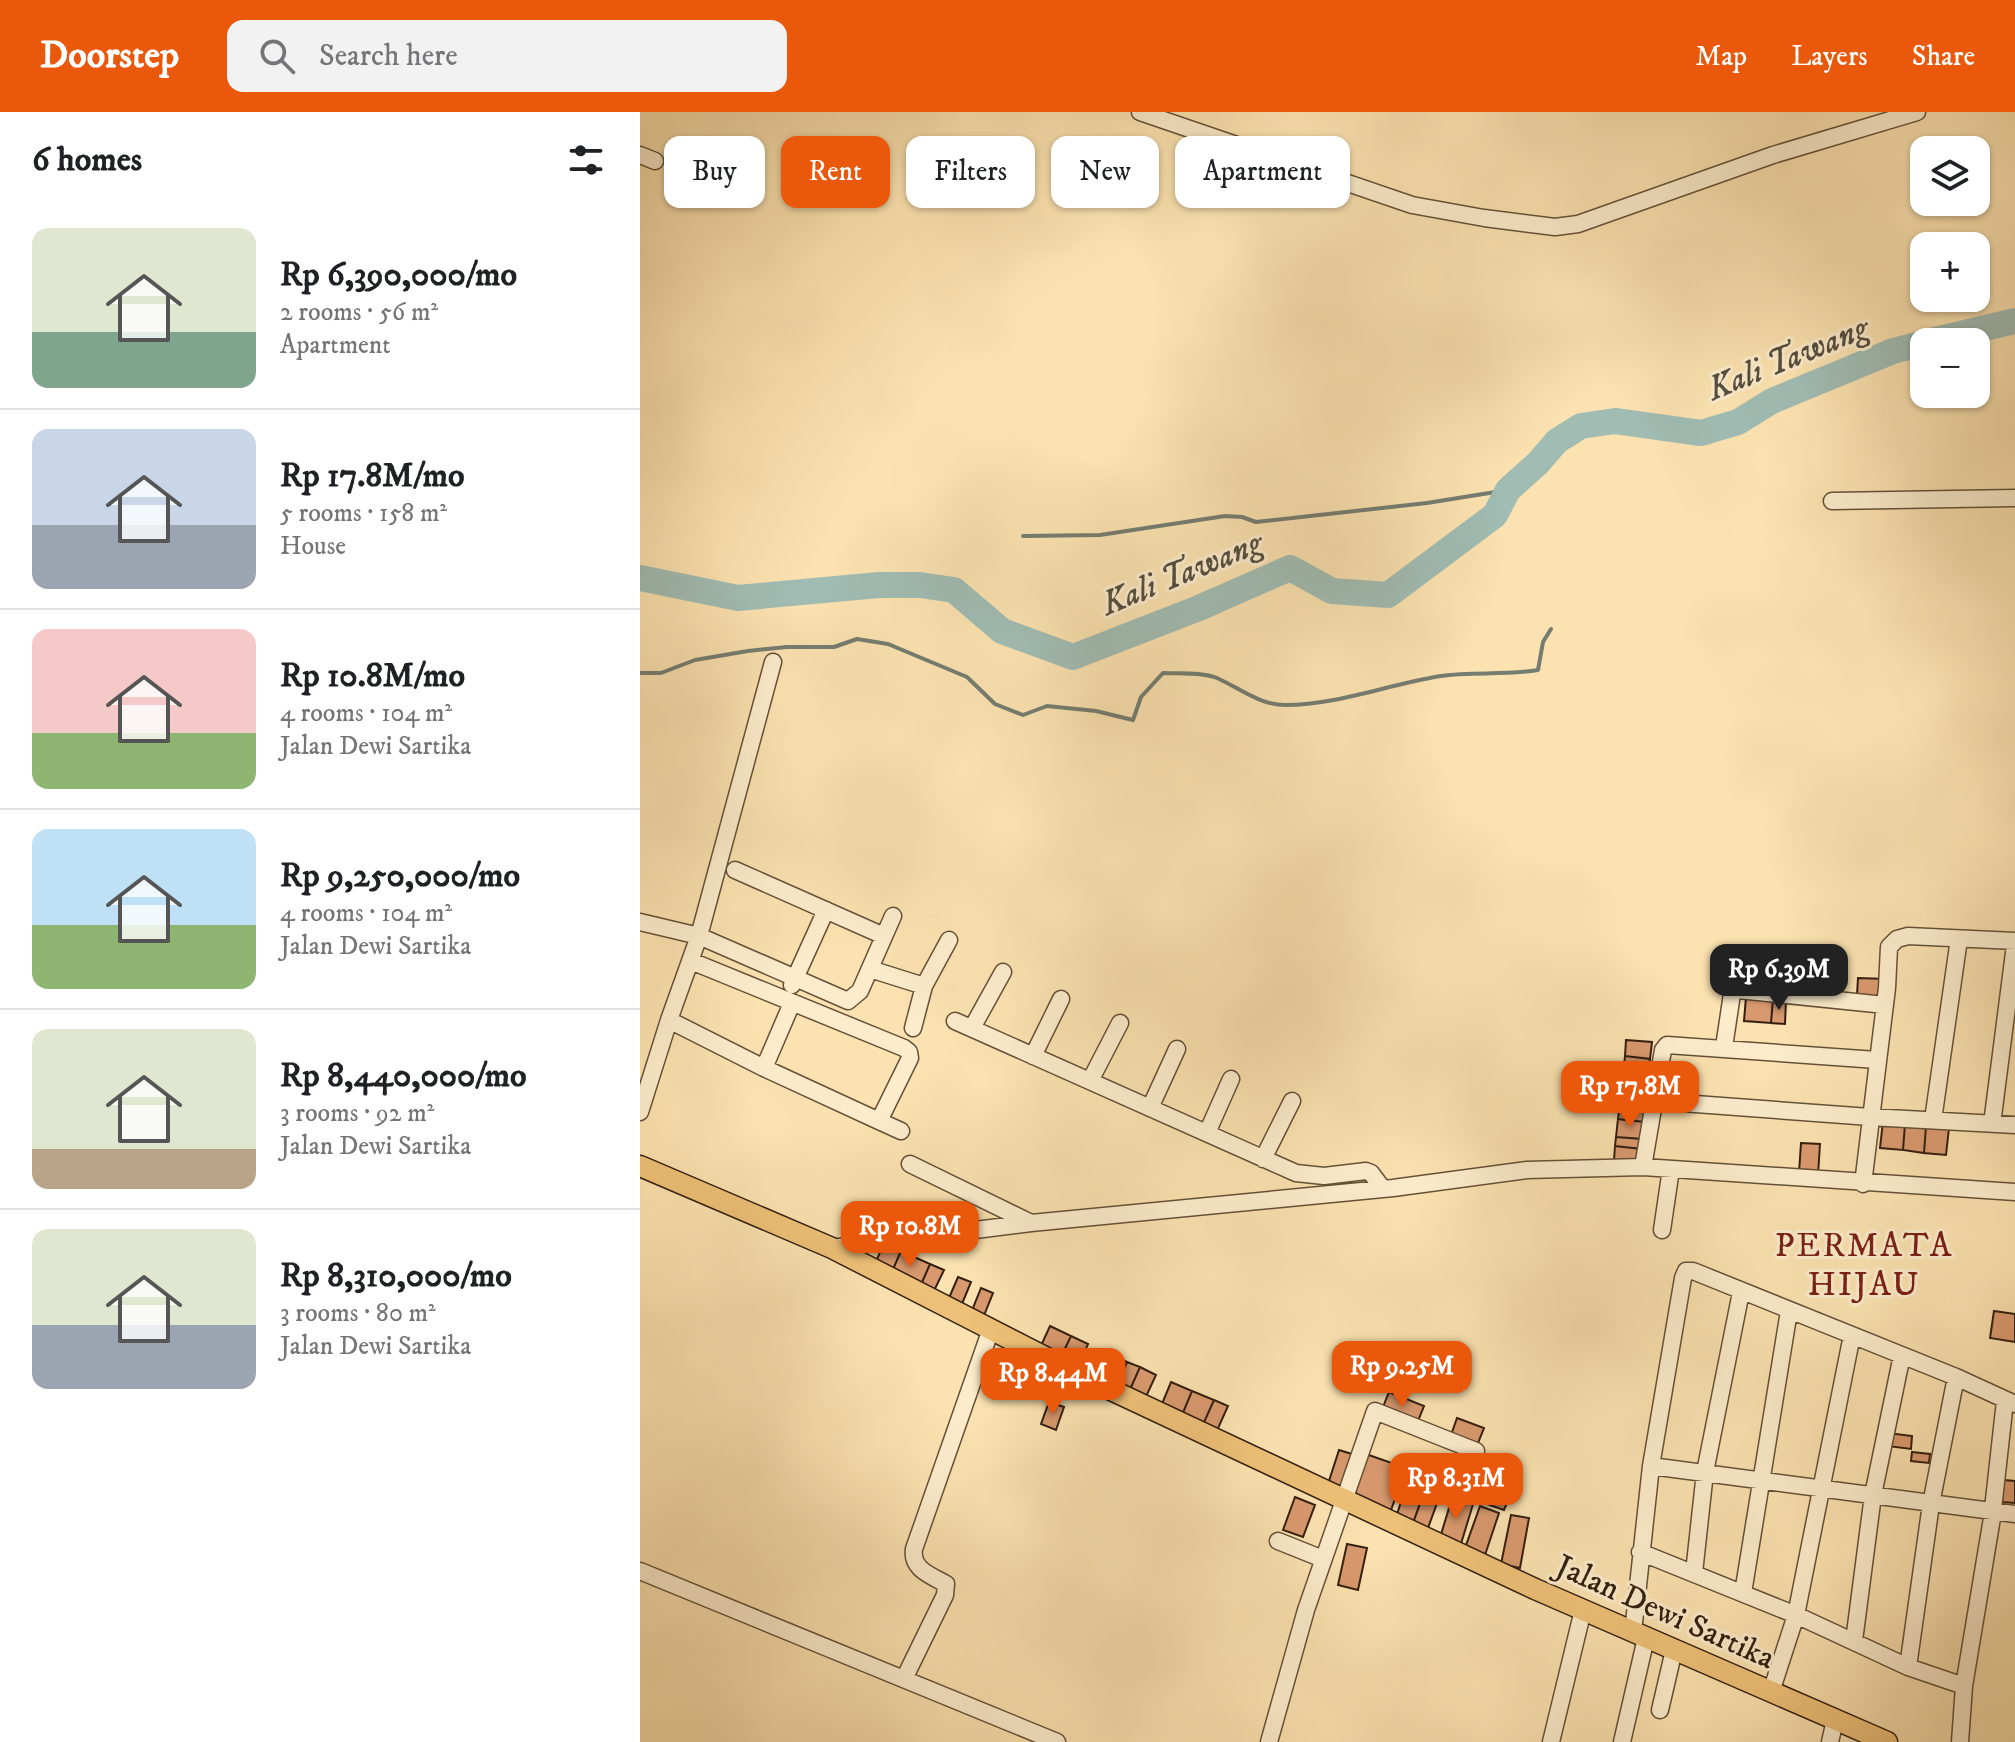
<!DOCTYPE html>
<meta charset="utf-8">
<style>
:root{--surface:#fff;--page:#f2f2f2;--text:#202124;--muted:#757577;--line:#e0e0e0;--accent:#ea580c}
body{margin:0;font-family:"IM FELL DW Pica",serif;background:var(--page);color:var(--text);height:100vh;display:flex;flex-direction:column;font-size:30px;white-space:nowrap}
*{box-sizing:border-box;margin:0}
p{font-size:26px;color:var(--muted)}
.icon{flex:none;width:44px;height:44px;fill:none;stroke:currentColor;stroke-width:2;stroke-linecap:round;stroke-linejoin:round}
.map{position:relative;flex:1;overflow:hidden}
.sheet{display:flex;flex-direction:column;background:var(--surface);width:640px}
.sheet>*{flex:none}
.top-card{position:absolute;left:24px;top:24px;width:760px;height:72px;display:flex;gap:16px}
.buttons{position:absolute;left:1270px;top:24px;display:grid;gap:16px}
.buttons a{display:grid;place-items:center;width:80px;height:80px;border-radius:16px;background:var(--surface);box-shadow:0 2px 6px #0004;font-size:40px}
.price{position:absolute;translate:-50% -68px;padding:0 18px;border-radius:16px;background:var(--accent);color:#fff;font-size:26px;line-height:52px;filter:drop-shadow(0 2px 4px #0008)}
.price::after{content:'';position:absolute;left:50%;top:48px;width:24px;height:18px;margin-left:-12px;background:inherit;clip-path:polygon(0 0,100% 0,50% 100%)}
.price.active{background:#222;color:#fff}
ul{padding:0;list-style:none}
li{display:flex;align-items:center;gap:24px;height:200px;padding:0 32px}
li+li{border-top:2px solid var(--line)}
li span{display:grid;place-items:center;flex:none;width:224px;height:160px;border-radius:16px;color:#555}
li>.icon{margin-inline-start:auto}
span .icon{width:96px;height:96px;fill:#fffc;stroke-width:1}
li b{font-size:34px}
h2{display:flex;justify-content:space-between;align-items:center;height:96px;padding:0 32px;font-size:34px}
.tag{padding:0 28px;border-radius:16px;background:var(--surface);box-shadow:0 2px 6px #0004;font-size:28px;line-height:72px}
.tag.active{background:var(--accent);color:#fff}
header{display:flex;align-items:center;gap:48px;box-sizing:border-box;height:112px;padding:0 40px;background:var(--accent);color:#fff}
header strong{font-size:38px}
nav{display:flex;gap:44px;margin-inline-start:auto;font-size:28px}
.search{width:560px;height:72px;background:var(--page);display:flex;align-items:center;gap:20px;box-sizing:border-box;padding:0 28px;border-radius:16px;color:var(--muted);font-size:30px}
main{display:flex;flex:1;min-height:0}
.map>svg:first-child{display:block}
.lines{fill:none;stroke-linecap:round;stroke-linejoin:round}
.stream{stroke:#747d71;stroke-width:4}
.river{stroke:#a0bcb3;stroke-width:26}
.building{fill:#d9996e;stroke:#331f0f;stroke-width:2}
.minor-casing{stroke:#655037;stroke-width:19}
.major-casing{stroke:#331f0f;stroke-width:23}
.minor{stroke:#fceccc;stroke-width:16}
.major{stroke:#eec178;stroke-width:20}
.labels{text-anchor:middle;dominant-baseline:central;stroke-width:6;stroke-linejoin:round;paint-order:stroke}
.street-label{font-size:32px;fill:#331f0f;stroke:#fceccc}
.water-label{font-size:34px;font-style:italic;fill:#544e40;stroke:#fceccc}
.neighbourhood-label{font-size:34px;letter-spacing:2px;fill:#7a1f14;stroke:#fceccc}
</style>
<header>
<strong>Doorstep</strong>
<div class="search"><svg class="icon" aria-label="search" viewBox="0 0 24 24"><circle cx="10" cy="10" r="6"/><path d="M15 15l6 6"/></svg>Search here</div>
<nav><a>Map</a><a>Layers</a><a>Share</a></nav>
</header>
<main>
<section class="sheet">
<h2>6 homes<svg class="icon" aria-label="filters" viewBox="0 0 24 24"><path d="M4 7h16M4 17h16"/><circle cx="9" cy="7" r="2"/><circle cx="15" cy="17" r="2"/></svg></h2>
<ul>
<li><span style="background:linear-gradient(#dfe7d0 65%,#7fa58c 0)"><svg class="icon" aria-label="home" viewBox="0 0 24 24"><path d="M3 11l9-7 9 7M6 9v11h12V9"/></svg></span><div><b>Rp 6,390,000/mo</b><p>2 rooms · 56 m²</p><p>Apartment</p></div></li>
<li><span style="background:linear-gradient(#c9d6e8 60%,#9aa5b1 0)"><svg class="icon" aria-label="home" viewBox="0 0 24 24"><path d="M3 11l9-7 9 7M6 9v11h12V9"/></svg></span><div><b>Rp 17.8M/mo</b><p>5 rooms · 158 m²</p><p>House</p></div></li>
<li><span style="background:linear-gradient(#f6c9c9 65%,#8fb573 0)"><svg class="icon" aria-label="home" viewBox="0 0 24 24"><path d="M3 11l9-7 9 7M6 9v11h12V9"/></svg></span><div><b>Rp 10.8M/mo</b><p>4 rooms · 104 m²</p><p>Jalan Dewi Sartika</p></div></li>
<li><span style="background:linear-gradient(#bfe0f5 60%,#8fb573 0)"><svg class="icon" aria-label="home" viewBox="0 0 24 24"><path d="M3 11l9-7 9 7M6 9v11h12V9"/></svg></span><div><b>Rp 9,250,000/mo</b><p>4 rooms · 104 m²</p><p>Jalan Dewi Sartika</p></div></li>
<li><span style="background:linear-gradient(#dfe7d0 75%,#b9a48a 0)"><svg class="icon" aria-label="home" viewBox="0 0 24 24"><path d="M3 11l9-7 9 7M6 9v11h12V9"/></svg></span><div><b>Rp 8,440,000/mo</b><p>3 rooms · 92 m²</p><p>Jalan Dewi Sartika</p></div></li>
<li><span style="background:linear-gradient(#dfe7d0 60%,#9aa5b1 0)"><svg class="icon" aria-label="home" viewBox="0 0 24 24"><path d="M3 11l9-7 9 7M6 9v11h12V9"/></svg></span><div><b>Rp 8,310,000/mo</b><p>3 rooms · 80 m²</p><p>Jalan Dewi Sartika</p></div></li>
</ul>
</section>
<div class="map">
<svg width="1375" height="1630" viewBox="0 0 1375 1630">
<rect width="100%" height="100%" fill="#fbe2b0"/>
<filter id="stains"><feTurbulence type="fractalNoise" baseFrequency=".0025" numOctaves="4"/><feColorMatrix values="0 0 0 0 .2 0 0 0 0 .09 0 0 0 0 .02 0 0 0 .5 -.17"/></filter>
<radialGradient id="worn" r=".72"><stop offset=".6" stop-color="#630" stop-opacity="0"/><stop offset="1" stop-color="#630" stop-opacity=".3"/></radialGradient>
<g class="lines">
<!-- stream -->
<path class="stream" d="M 383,424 L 460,423 L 585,404 L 602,405 L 616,410 L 787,391 L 868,378
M 0,561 L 21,561 L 55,548 L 108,539 L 147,535 L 194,535 L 217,527 L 248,532 L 327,565 L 355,592 L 383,603 L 407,594 L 456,599 L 493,608 L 501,585 L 523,561 C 539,562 562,560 577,566 C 599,576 620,593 645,593 C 698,593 749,572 801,564 C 833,559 864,564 898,558 L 903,530 L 911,517"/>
<!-- river -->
<path class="river" d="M 1287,230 L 1375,209
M 0,466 L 98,486 L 239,473 L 280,473 L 314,478 L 362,519 L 433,545 L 559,496 L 650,456 L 692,479 L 748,483 L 855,403 L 868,378 L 898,351 L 917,329 L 941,314 L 975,309 L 1061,321 L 1098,310 L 1132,289 L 1253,239 L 1284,231"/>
</g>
<!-- building -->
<path class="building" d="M 1218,866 L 1246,867 L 1245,885 L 1217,883 Z
M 1106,885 L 1133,887 L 1131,911 L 1104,909 Z
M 1133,887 L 1146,888 L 1145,912 L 1131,911 Z
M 986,928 L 1012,930 L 1010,947 L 985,944 Z
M 985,944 L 1010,947 L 1009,957 L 984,954 Z
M 984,954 L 1009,957 L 1008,972 L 982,969 Z
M 982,969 L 1008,972 L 1007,985 L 981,982 Z
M 981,982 L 1007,985 L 1004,1010 L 978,1007 Z
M 978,1007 L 1004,1010 L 1002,1027 L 976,1025 Z
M 1243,1009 L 1265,1012 L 1263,1038 L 1240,1036 Z
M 1265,1012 L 1286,1014 L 1284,1041 L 1263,1038 Z
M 1286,1014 L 1309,1016 L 1306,1043 L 1284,1041 Z
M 976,1025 L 1002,1027 L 1001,1037 L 975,1034 Z
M 1161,1031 L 1180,1032 L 1178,1063 L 1159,1061 Z
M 975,1034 L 1001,1037 L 1000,1050 L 974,1048 Z
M 244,1131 L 261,1139 L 251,1162 L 234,1154 Z
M 261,1139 L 290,1152 L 280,1175 L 251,1162 Z
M 290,1152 L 304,1158 L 293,1181 L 280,1175 Z
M 318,1165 L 331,1170 L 322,1192 L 309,1186 Z
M 341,1176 L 353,1181 L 343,1206 L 331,1201 Z
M 1354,1199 L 1375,1202 L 1375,1230 L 1350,1226 Z
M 410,1214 L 431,1224 L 420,1247 L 399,1238 Z
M 431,1224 L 448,1232 L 438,1255 L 420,1247 Z
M 463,1239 L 473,1243 L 461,1270 L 451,1265 Z
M 473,1243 L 487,1250 L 475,1276 L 461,1270 Z
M 487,1250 L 500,1255 L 488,1282 L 475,1276 Z
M 500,1255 L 516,1263 L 504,1289 L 488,1282 Z
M 531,1270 L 552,1279 L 540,1308 L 519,1299 Z
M 552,1279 L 574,1288 L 561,1317 L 540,1308 Z
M 749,1280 L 784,1294 L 776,1314 L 741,1300 Z
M 574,1288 L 588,1294 L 575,1323 L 561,1317 Z
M 409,1290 L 424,1295 L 416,1318 L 401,1312 Z
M 817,1306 L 844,1316 L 836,1336 L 810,1326 Z
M 1248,1321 L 1272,1324 L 1271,1337 L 1247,1334 Z
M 699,1338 L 718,1344 L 707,1378 L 688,1372 Z
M 1272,1340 L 1290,1342 L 1289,1351 L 1271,1349 Z
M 726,1342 L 766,1356 L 750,1401 L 710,1387 Z
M 772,1358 L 790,1364 L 773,1411 L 756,1405 Z
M 790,1364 L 805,1369 L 788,1416 L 773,1411 Z
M 1364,1368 L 1375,1369 L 1375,1391 L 1362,1390 Z
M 839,1376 L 869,1386 L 864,1398 L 835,1388 Z
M 813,1383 L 834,1389 L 820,1435 L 799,1429 Z
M 655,1385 L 675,1393 L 663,1425 L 643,1418 Z
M 840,1394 L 859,1401 L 844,1446 L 824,1439 Z
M 871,1403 L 889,1406 L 880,1456 L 861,1452 Z
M 707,1432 L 727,1436 L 718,1478 L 698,1473 Z"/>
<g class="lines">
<!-- minor casing -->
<g class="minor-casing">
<path id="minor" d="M 500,0 L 772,93 L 844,106 L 915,115 L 938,112 L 1133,43 L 1277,0
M 0,43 L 15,49
M 1192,389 L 1375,386
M 95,758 L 244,824
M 0,810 L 59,824 L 208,889 L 220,879 L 253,804
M 230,857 L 284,874
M 152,873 L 186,798
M 29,908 L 124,956 L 239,1009 L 270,946 L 269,940 L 264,936 L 51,849
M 315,909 L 656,1061 L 684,1064 L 726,1059 L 731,1061 L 743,1077
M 273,916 L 284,874 L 309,828
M 332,916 L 363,860
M 1084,935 L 1092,882 L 1098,878 L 1245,893
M 393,944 L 421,887
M 1237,948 L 1027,933 L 1023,938 L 1003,1055 L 1375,1080
M 124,956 L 152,891
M 450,969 L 480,911
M 1015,989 L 1230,1005 L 1375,1013
M 510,996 L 537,937
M 0,1000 L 29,908 L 59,824 L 133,550
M 1293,1008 L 1319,827
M 239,1009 L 261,1019
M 1352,1012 L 1375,833
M 567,1021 L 591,967
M 623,1047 L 652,989
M 270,1052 L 389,1110
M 1223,1072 L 1247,876 L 1249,835 L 1257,827 L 1268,824 L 1375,829
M 1022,1118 L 1031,1057
M 192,1136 L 391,1111 L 753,1076 L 887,1058 L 1003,1055
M 1011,1354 L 1375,1402
M 638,1429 L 683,1447
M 1000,1440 L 1156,1503 L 1268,1555 L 1324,1574
M 0,1459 L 417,1630
M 1054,1461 L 1065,1360 L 1101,1180
M 1103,1481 L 1149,1199
M 993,1520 L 1011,1354 L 1043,1166 L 1046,1159 L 1053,1159 L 1316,1265 L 1375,1292
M 1214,1529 L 1233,1383 L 1262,1243
M 1268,1555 L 1291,1392 L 1316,1265
M 264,1567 L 305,1483 L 306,1472 C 290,1463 271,1457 274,1437 L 351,1217
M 1131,1580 L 1156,1503 L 1212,1223
M 1020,1598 L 1034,1538
M 629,1630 L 666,1498 L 735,1299 L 836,1339
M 911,1630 L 943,1498
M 982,1630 L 1006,1526
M 1190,1630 L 1195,1608
M 1320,1630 L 1324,1574 L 1352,1406 L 1365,1289"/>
</g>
<!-- major casing -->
<g class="major-casing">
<path id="major" d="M 0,1054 L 192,1136 L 452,1269 L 895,1477 L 1247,1630"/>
</g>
<!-- minor -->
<use href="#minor" class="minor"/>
<!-- major -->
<use href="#major" class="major"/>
</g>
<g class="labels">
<!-- street labels -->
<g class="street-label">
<text transform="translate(1025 1501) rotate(24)">Jalan Dewi Sartika</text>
</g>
<!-- water labels -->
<g class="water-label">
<text transform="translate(1148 247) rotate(-22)">Kali Tawang</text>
<text transform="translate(542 462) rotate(-22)">Kali Tawang</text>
</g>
<!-- neighbourhood labels -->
<g class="neighbourhood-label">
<text x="1224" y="1134">PERMATA<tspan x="1224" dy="39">HIJAU</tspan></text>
</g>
</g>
<rect width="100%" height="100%" filter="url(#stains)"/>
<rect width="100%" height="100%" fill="url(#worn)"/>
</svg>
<div class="buttons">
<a><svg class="icon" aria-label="layers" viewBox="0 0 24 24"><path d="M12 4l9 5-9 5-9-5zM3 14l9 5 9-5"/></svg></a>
<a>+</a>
<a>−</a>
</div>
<b class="price active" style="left:1139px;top:900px">Rp 6.39M</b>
<b class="price" style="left:990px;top:1017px">Rp 17.8M</b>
<b class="price" style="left:270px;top:1157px">Rp 10.8M</b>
<b class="price" style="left:762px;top:1297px">Rp 9.25M</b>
<b class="price" style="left:413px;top:1304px">Rp 8.44M</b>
<b class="price" style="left:816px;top:1409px">Rp 8.31M</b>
<div class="top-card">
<a class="tag">Buy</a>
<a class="tag active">Rent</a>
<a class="tag">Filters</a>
<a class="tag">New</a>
<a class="tag">Apartment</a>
</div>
</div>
</main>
